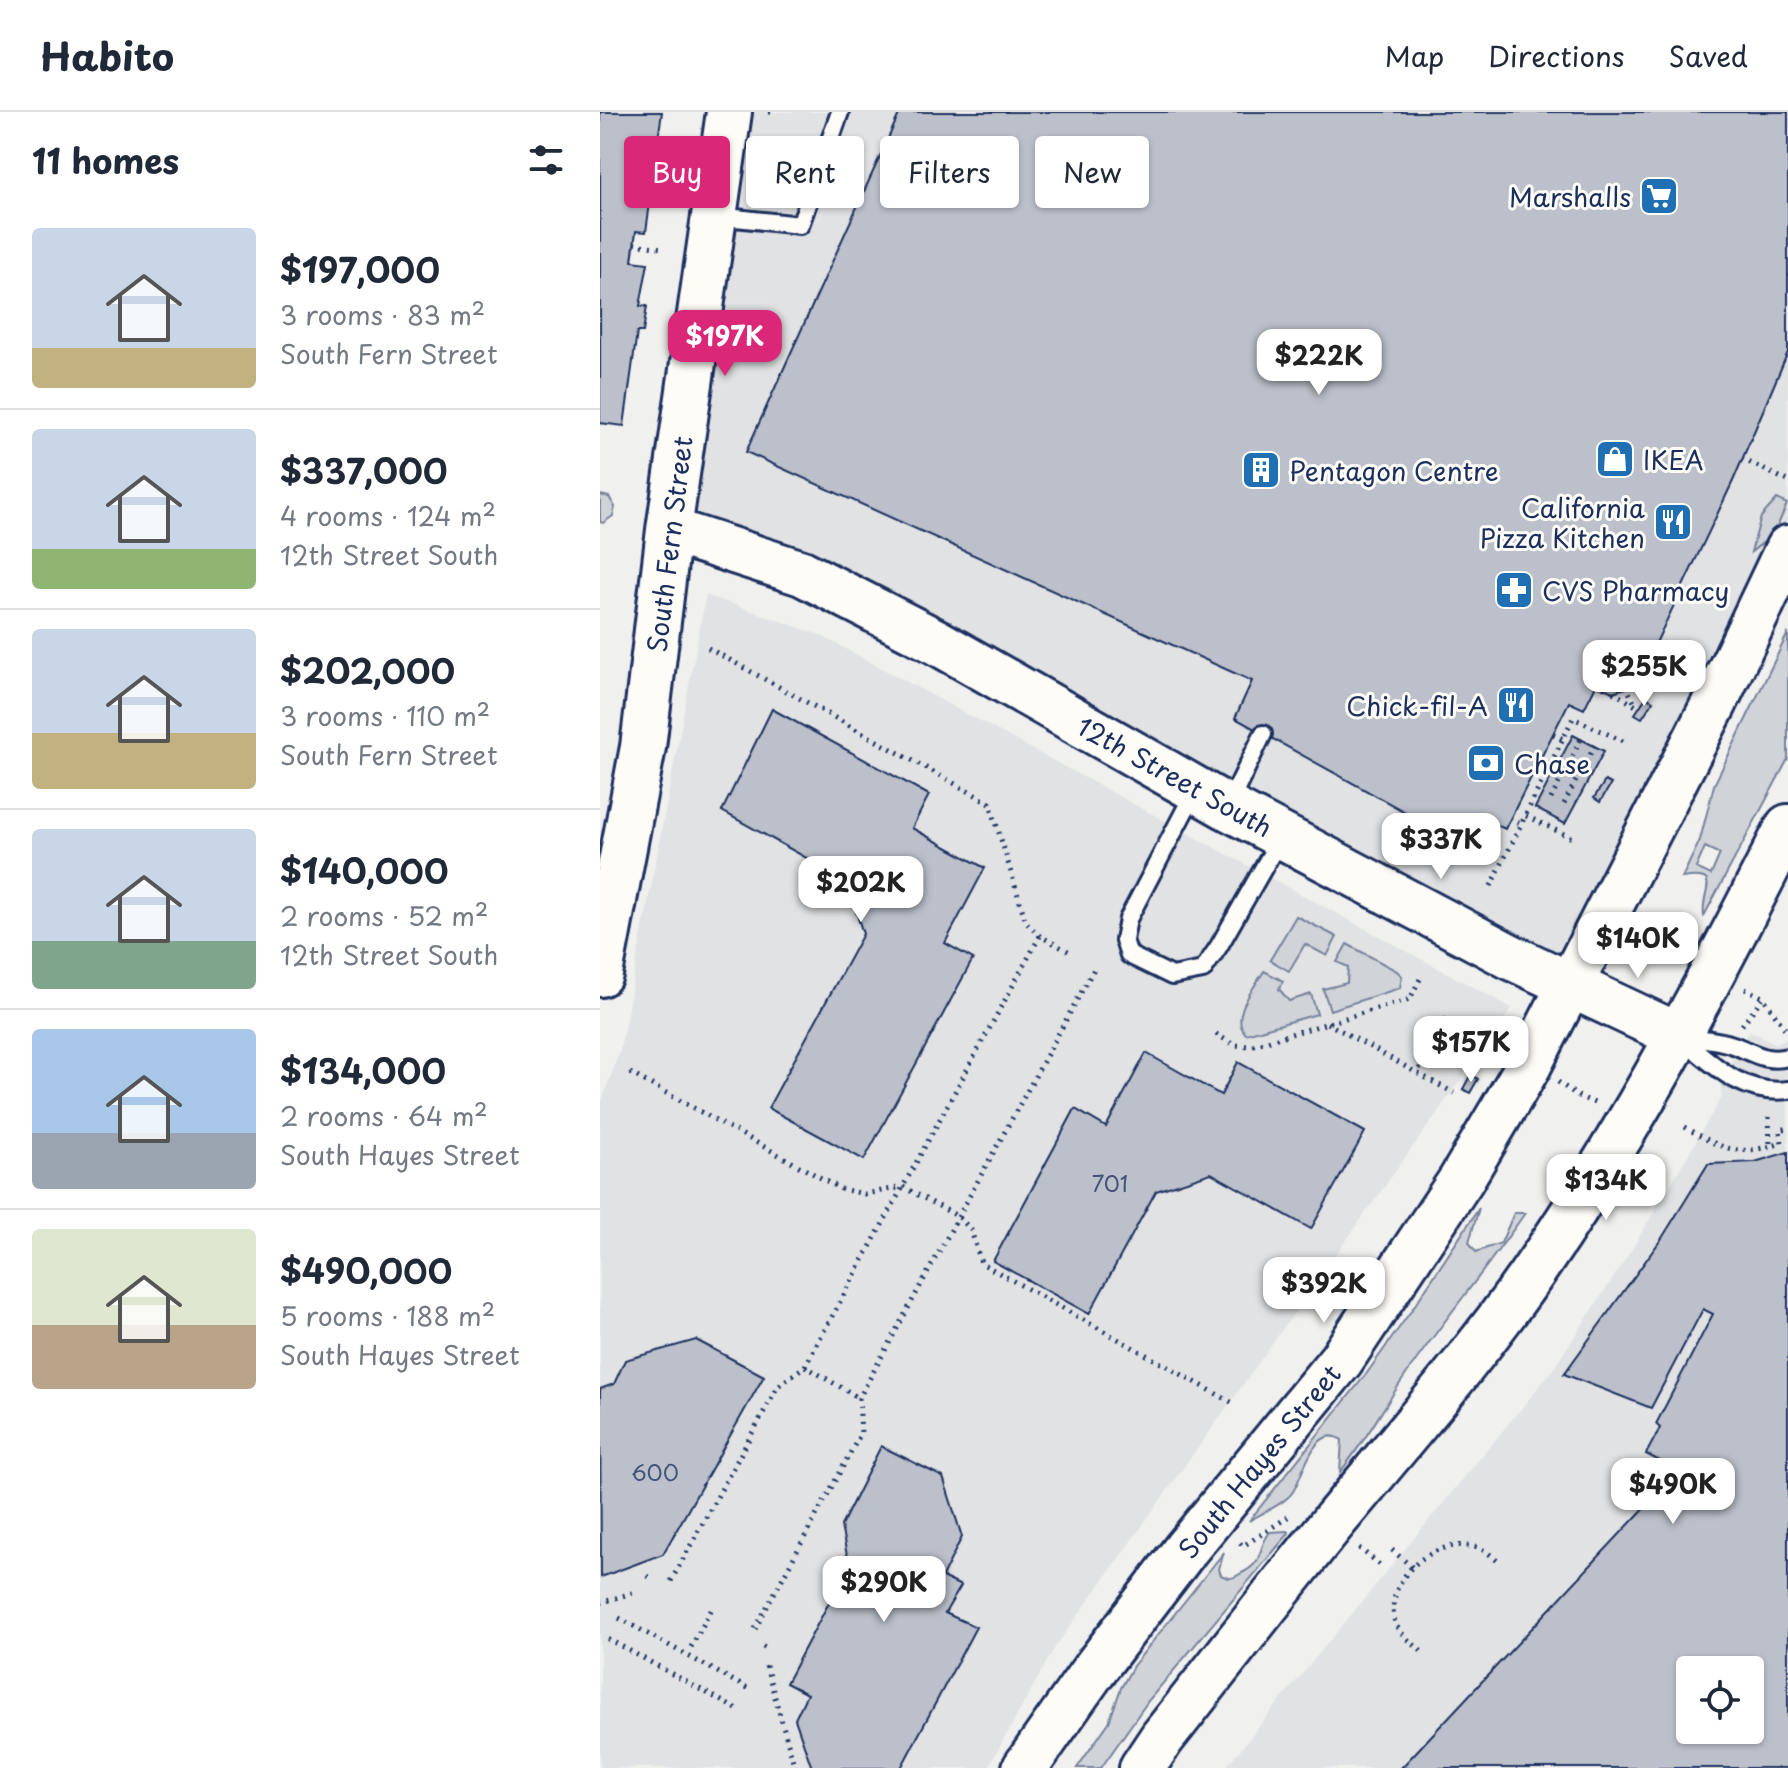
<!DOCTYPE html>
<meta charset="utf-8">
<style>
:root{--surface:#fff;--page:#f6f6f7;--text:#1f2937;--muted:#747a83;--line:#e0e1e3;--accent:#db2777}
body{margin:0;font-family:"Playpen Sans",sans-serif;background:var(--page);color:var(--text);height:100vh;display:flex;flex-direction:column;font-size:30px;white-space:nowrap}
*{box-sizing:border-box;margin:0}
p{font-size:26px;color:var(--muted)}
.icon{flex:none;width:44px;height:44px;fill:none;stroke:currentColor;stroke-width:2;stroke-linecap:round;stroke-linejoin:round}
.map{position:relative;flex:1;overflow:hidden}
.drawer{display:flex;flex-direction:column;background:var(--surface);width:600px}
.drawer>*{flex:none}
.top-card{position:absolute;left:24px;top:24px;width:760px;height:72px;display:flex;gap:16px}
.controls{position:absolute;left:1076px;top:1544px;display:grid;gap:16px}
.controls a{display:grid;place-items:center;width:88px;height:88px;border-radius:8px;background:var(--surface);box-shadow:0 2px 6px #0004;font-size:40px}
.price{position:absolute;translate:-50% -68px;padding:0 18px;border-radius:16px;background:#fff;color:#222;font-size:26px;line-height:52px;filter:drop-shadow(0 2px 4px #0008)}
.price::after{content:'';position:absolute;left:50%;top:48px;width:24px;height:18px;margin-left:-12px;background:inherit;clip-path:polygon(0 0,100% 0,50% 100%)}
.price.on{background:var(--accent);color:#fff}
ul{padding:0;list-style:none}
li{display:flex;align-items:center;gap:24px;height:200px;padding:0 32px}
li+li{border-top:2px solid var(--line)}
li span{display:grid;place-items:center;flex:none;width:224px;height:160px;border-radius:8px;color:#555}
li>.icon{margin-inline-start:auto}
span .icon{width:96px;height:96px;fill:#fffc;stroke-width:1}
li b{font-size:34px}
h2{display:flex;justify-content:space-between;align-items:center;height:96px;padding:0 32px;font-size:34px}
.tag{padding:0 28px;border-radius:8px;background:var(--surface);box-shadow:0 2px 6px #0004;font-size:28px;line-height:72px}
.tag.on{background:var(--accent);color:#fff}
header{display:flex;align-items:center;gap:48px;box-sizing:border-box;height:112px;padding:0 40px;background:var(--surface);border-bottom:2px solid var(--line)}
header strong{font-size:38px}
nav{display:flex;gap:44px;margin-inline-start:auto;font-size:28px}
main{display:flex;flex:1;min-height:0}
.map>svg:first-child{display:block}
.built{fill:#e0e2e3;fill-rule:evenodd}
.green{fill:#d0d3d8;stroke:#76819b;stroke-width:2;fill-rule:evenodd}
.building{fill:#bbc0ca;stroke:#1b2f5e;stroke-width:2;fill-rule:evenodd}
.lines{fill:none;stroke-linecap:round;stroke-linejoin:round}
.lane-casing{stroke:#1b2f5e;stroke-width:22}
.secondary-casing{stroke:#1b2f5e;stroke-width:50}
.path{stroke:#1b2f5e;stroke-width:5;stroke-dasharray:2 6;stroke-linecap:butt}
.lane{stroke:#fdfcf7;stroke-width:16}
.secondary{stroke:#fdfcf7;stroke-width:44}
.labels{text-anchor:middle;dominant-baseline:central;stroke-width:6;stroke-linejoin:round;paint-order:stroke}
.number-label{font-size:22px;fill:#435379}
.poi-label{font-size:26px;fill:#1b2f5e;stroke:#fdfcf7;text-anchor:start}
.street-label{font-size:26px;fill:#1b2f5e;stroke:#fdfcf7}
</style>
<header>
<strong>Habito</strong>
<nav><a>Map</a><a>Directions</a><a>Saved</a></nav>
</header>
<main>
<section class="drawer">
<h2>11 homes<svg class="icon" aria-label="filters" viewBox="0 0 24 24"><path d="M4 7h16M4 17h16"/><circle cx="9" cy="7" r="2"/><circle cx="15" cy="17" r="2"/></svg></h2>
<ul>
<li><span style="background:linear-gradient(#c9d6e8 75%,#c2b280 0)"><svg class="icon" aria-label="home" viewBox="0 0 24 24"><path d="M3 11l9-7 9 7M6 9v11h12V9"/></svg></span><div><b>$197,000</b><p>3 rooms · 83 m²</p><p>South Fern Street</p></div></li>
<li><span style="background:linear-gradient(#c9d6e8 75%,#8fb573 0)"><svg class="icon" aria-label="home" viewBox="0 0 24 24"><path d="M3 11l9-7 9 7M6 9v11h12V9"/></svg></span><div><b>$337,000</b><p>4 rooms · 124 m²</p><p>12th Street South</p></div></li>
<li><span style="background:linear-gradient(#c9d6e8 65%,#c2b280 0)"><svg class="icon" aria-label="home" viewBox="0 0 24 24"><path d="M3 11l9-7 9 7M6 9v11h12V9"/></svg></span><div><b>$202,000</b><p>3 rooms · 110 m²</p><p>South Fern Street</p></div></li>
<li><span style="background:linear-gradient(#c9d6e8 70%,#7fa58c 0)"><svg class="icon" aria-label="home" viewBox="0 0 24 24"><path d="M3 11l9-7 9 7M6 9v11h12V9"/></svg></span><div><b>$140,000</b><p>2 rooms · 52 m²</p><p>12th Street South</p></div></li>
<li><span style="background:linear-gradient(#a9c7e8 65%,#9aa5b1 0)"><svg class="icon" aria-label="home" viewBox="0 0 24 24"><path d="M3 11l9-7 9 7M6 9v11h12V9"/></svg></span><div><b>$134,000</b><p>2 rooms · 64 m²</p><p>South Hayes Street</p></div></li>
<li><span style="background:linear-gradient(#dfe7d0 60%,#b9a48a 0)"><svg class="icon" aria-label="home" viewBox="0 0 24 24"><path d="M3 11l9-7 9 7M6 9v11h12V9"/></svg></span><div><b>$490,000</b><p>5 rooms · 188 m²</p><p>South Hayes Street</p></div></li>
</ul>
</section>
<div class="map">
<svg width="1188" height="1656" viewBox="0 0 1188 1656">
<rect width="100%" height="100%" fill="#f0f0ee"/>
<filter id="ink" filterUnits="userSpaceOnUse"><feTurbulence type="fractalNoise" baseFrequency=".0125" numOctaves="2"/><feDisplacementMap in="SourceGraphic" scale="16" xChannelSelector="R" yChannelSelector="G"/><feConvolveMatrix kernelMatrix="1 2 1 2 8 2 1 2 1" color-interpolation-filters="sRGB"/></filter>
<g filter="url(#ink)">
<!-- built -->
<path class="built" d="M 129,0 L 1188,0 L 1188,436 L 970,874 L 69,418 Z
M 106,483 L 220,523 L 912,896 L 454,1537 L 388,1656 L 0,1656 L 0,995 L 20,938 Z
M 1150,919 L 1175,931 L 1188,927 L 1188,1656 L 625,1656 L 952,1259 L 1029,1142 L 1079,1058 L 1122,985 L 1120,969 ZM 1090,1558 L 1150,1558 L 1150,1618 L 1090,1618 Z"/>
<!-- green -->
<path class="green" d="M 0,383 L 9,385 L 15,395 L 13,404 L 3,411 L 0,410 Z
M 1177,387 L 1187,392 L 1174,422 L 1151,440 L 1161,405 Z
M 1188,521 L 1188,647 L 1104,804 C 1100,780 1125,759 1082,766 L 1100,728 L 1114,673 ZM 1105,735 L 1120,742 L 1111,763 L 1096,756 Z
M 696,804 L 737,825 L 727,844 L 705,832 L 689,859 L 670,848 Z
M 747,832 L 797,859 L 802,864 L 800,876 L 730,898 L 723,877 L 747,871 L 748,855 L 737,850 Z
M 664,859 L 683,869 L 679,877 L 689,889 L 711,882 L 717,902 L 646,922 C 629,905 654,876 664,859 Z
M 879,1096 L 869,1130 L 876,1140 L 901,1131 L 914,1101 L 925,1101 C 887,1156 844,1208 805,1264 C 783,1296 765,1330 740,1360 L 742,1328 C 713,1309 702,1369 692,1381 C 683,1393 661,1401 649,1409 L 767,1261 L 811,1199 Z
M 687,1419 L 689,1421 L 548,1589 L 501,1656 L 477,1656 L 509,1610 L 521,1576 L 533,1554 L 624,1440 L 619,1457 L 621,1463 C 629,1467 632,1467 640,1462 C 667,1449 655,1439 670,1420 Z"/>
<!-- building -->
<path class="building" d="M 0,0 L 62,0 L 56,41 L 65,42 L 61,71 L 53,69 L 46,120 L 36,119 L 32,149 L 48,151 L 40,194 L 47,194 L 43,220 L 37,220 L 24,314 L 0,311 Z
M 300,0 L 1188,0 L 1188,240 L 1133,369 L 1036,573 L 1013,580 L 996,573 L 984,597 L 969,590 L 905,717 L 876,703 L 861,731 L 635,606 L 652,569 L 146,340 Z
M 1046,585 L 1053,589 L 1042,606 L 1035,602 Z
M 172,597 L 329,683 L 312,716 L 385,756 L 345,831 L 373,847 L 264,1048 L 168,996 L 263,822 L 246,768 L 122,699 Z
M 973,623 L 1004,639 L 965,712 L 935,696 Z
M 1005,669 L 1011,672 L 1000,690 L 994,686 Z
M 546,941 L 621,983 L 638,950 L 765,1020 L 711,1117 L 611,1061 L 556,1079 L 489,1202 L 393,1149 L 475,997 L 506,1015 Z
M 871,962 L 878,967 L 870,981 L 863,977 Z
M 1188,1040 L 1188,1656 L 801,1656 L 1063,1376 L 1077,1386 L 1089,1364 L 1046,1342 L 1060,1316 L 1056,1312 L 1113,1202 L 1103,1197 L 1051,1296 L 964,1262 L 1062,1126 L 1108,1052 L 1155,1050 ZM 1090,1558 L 1150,1558 L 1150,1618 L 1090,1618 Z
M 96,1228 L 164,1264 L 63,1442 L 1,1465 L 0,1277 L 14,1272 L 25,1248 Z
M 281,1334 L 343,1365 L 362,1425 L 342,1465 L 361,1474 L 345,1501 L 376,1515 L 301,1656 L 212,1656 L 195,1607 L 207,1582 L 186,1571 L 249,1453 L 241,1414 Z"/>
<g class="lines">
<!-- lane casing -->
<g class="lane-casing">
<path id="lane" d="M 117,104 L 200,113 L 240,0
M 596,677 L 528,807 L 524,828 L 529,843 L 572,864 L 603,858 L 619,834 L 681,725
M 628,694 L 663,622
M 1079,924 C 1111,951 1142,984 1188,978
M 1082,924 C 1098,927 1117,927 1133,933 C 1153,940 1165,951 1188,945"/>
</g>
<!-- secondary casing -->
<g class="secondary-casing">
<path id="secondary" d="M 69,418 L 202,461 L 337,530 L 627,695 L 909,844 L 1077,923
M 0,862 L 43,635 L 69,418 L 129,0
M 425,1656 L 493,1559 L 586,1437 L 741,1248 L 861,1068 L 929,953 L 1114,592 L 1188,436
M 542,1656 L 562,1626 C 619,1554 676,1480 735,1408 C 806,1322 880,1239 942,1147 C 1035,1011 1114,862 1188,715"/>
</g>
<!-- path -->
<path class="path" d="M 169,0 L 172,0
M 34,132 L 62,136
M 1142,347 L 1188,369
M 108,536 L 390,691 L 426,810 L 440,824 L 470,840
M 1013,580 L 1036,594 L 1027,576
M 953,622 L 963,627
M 951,687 L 981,627
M 964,692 L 994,634
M 926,704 L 972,726
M 910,706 L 921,712
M 827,738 L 838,718
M 891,774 L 973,606 L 1023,629
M 1048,825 L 1082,844
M 1145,877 L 1163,885 L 1188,921
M 847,906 L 817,961 L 854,981
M 727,911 L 817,961
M 1142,913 L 1163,885
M 616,922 L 634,933 L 650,934 L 810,887 L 822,863
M 30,961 L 241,1077 L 265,1082 L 303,1075 L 359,1105 L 371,1118 L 381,1151 L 633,1291
M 958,970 L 978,984 L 997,992
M 1169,1005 L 1170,1035
M 1085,1015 C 1124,1038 1136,1045 1182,1031 L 1180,1018 L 1188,1016
M 205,1254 L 259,1286
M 640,1431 L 643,1434 L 688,1405
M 759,1436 L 780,1453
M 792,1438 L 812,1455
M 47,1464 L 52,1467
M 71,1469 L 178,1274 L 205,1254 L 440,824
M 0,1491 L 32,1481
M 19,1506 L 152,1579
M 155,1517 L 261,1321 L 259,1286 L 495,855
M 8,1527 L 140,1599
M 163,1534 L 168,1537
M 91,1535 L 114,1493
M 821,1539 C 812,1530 796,1520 794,1506 C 786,1462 840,1421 881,1437 C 888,1440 895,1447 901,1452
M 166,1554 L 195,1656"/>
<!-- lane -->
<use href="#lane" class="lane"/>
<!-- secondary -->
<use href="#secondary" class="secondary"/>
</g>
</g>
<!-- icons -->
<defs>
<g id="supermarket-square" transform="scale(2)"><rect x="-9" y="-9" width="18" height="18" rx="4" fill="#1f6fb2" stroke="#fdfcf7"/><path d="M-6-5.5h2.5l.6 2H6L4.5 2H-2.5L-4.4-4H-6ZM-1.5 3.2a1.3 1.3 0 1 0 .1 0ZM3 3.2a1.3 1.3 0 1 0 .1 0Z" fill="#fff"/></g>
<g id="shop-square" transform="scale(2)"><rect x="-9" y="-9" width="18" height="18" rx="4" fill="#1f6fb2" stroke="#fdfcf7"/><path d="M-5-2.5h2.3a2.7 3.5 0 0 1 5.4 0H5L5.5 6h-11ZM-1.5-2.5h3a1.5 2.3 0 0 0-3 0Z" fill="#fff"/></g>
<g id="building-square" transform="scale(2)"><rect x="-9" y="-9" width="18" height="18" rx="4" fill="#1f6fb2" stroke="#fdfcf7"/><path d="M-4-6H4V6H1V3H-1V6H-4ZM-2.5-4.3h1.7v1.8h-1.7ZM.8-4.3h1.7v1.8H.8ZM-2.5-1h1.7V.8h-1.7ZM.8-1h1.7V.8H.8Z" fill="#fff"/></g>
<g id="restaurant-square" transform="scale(2)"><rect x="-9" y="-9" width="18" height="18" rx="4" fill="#1f6fb2" stroke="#fdfcf7"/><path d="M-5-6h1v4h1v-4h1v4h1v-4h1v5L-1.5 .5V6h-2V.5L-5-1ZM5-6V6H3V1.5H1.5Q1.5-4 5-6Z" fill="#fff"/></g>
<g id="pharmacy-square" transform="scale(2)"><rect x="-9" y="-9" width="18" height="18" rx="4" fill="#1f6fb2" stroke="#fdfcf7"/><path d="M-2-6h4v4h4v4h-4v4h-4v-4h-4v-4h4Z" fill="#fff"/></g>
<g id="bank-square" transform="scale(2)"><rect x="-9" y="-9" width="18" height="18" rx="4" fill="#1f6fb2" stroke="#fdfcf7"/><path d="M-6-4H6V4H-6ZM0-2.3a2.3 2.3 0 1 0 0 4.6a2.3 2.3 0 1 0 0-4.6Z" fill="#fff"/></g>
</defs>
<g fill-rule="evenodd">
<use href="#supermarket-square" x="1059" y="84"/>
<use href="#shop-square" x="1015" y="347"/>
<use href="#building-square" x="661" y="358"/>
<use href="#restaurant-square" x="1073" y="410"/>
<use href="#pharmacy-square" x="914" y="478"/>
<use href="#restaurant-square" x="916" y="593"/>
<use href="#bank-square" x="886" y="651"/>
</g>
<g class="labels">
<!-- number labels -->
<g class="number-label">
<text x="510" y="1070">701</text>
<text x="55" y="1359">600</text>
</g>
<!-- poi labels -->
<g class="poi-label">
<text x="1031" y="84" text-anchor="end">Marshalls</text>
<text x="1043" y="347">IKEA</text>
<text x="689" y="358">Pentagon Centre</text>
<text x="1045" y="395" text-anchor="end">California<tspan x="1045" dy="30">Pizza Kitchen</tspan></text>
<text x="942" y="478">CVS Pharmacy</text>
<text x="888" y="593" text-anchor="end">Chick-fil-A</text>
<text x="914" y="651">Chase</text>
</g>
<!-- street labels -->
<g class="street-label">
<text transform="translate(69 432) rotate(-83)">South Fern Street</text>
<text transform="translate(575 664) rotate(29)">12th Street South</text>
<text transform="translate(659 1349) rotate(-51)">South Hayes Street</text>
</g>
</g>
</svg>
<div class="controls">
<a><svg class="icon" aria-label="locate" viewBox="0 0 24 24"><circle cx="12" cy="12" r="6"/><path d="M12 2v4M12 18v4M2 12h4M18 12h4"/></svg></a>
</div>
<b class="price on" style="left:125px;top:266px">$197K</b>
<b class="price" style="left:719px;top:285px">$222K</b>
<b class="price" style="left:1044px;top:596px">$255K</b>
<b class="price" style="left:841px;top:769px">$337K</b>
<b class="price" style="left:261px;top:812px">$202K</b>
<b class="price" style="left:1038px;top:868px">$140K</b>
<b class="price" style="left:871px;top:972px">$157K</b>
<b class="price" style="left:1006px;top:1110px">$134K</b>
<b class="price" style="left:724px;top:1213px">$392K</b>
<b class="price" style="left:1073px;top:1414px">$490K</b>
<b class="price" style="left:284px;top:1512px">$290K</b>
<div class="top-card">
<a class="tag on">Buy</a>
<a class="tag">Rent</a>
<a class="tag">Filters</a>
<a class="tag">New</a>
</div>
</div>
</main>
